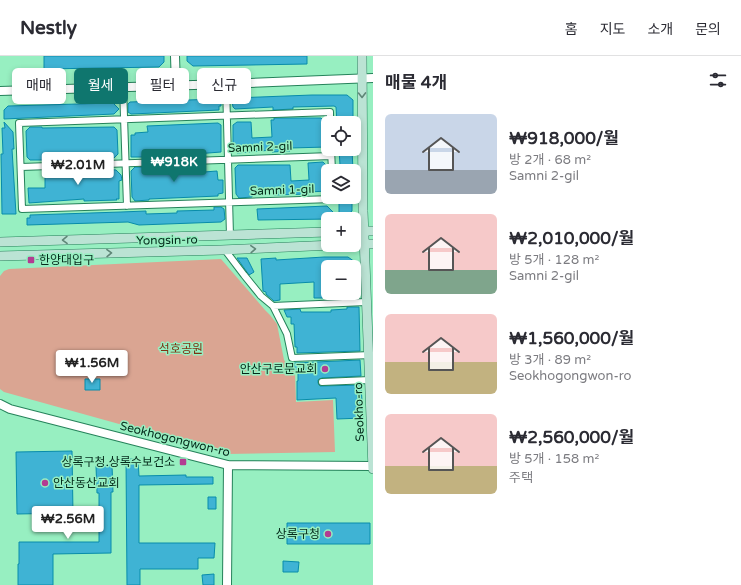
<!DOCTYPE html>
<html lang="ko">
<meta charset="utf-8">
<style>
:root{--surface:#fff;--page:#f7f7f7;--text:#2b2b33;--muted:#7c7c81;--line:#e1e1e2;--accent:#0f766e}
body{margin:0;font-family:"Varela Round","Noto Sans KR",sans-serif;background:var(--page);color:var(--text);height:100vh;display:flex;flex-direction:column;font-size:15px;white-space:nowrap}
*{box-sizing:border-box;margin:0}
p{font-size:13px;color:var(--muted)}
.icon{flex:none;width:22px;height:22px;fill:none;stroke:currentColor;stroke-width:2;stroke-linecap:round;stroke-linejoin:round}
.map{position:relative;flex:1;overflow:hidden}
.panel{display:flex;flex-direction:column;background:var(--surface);width:368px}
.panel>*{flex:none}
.banner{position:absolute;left:12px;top:12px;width:301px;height:36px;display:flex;gap:8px}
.tools{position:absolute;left:321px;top:60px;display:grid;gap:8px}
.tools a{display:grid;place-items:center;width:40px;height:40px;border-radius:6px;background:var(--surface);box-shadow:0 2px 6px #0003;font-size:20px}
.price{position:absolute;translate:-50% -34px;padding:0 9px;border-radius:4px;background:#fff;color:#222;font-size:13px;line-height:26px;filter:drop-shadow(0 1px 2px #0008)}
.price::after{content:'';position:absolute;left:50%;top:24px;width:12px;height:9px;margin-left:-6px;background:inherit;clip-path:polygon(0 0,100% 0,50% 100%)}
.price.on{background:var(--accent);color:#fff}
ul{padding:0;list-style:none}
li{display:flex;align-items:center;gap:12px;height:100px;padding:0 12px}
li span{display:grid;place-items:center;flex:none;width:112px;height:80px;border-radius:6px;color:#555}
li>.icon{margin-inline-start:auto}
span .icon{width:48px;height:48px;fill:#fffc;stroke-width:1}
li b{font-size:17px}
h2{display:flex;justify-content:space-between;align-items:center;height:48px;padding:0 12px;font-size:17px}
.pill{padding:0 14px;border-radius:6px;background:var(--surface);box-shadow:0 2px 6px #0003;font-size:14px;line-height:36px}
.pill.on{background:var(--accent);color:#fff}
header{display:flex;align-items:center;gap:24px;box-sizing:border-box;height:56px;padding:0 20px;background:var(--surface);border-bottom:1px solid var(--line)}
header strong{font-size:19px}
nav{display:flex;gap:22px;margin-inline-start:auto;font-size:14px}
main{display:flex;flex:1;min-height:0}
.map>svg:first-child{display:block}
.green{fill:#daa592}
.building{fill:#3fb3d4;stroke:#088caa}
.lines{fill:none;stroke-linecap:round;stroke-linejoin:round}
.minor-casing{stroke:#25825a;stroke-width:8}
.tertiary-casing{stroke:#25825a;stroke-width:10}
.secondary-casing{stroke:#25825a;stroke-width:10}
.minor{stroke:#fff;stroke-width:6}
.tertiary{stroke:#fff;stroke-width:8}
.secondary{stroke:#bbe3d4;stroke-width:9}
.oneway{stroke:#5f8677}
.poi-dot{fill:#b33c92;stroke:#97efc1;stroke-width:1.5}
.labels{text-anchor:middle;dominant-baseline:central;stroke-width:3;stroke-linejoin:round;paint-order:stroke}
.street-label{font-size:12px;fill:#032a1a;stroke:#97efc1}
.poi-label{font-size:12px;fill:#032a1a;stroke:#97efc1;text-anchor:end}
.park-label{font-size:12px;fill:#7e3213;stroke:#97efc1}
</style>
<header>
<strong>Nestly</strong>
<nav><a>홈</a><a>지도</a><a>소개</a><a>문의</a></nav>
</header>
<main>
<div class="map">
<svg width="373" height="529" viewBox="0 0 373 529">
<rect width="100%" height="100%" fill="#97efc1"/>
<!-- green -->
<path class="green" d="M 221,203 L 265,254 L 270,259 L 277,268 L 284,304 L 295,317 L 296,346 L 333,344 L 335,396 L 227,398 L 4,336 L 0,333 L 0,220 L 4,215 L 9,213 Z"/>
<!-- building -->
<path class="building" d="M 44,0 L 164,0 L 164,6 L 159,11 L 44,13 Z
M 187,0 L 307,0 L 307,8 L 193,10 L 187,5 Z
M 312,39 L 347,39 L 353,44 L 353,67 L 337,67 L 336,51 L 334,50 L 293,51 L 293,53 L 273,54 L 273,51 L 235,53 L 233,51 L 232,45 L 234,42 Z
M 217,43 L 221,45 L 221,50 L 219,50 L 219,54 L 154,57 L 131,58 L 128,56 L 128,48 L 130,46 Z
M 113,47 L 119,53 L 114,58 L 4,63 L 4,54 L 8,50 Z
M 274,62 L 321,62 L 325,66 L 327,91 L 290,92 L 290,95 L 272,96 L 272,94 L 237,97 L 233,93 L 233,69 L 237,66 L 251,66 L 252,82 L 272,81 L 271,64 L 274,64 Z
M 4,66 L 13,76 L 14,93 L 12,93 L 16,158 L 2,158 L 1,98 L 3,98 L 2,72 L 5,72 Z
M 218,67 L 221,69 L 221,96 L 183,99 L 146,99 L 146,101 L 131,101 L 131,79 L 135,79 L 135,77 L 148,76 L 147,70 Z
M 30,71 L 42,71 L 42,72 L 114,71 L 117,74 L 118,98 L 114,102 L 101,102 L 101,101 L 64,103 L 64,100 L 44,101 L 44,104 L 30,104 L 27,101 L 26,75 Z
M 339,93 L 352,93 L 353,115 L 339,115 L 338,109 L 340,109 Z
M 323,106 L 326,109 L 327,135 L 309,136 L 309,138 L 274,139 L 274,137 L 252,138 L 252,141 L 239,142 L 236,138 L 235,112 L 238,109 L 290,109 L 291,125 L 309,124 L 308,107 Z
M 135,111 L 204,111 L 204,116 L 217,115 L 218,124 L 223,124 L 223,137 L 218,138 L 218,140 L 149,143 L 149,144 L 135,145 L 132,141 L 131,115 Z
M 101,113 L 116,114 L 121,119 L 122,124 L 119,125 L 119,143 L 116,143 L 117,144 L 84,145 L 84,143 L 29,147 L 28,132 L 45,132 L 45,115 Z
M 339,141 L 352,141 L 352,155 L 346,160 L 339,161 Z
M 327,150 L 338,161 L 330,161 L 330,163 L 258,164 L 257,153 Z
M 214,151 L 221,151 L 224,153 L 225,163 L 221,166 L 139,169 L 128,166 L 27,169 L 27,162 L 30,162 L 30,159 L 121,156 L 146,155 L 146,158 L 177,157 L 177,155 L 214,154 Z
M 324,201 L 348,201 L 355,206 L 355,211 L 328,211 L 328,219 L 327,219 L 328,242 L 314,242 L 314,226 L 280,228 L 280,244 L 274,245 L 266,238 L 266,236 L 263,235 L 261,203 L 276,202 L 276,204 Z
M 237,202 L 247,202 L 254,216 L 249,219 Z
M 347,251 L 359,251 L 360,295 L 297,297 L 297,291 L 295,291 L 294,268 L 291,268 L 291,261 L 287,261 L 284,254 L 300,253 L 301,256 L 331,256 L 331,254 L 347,253 Z
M 360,304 L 361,320 L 322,322 L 318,324 L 318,327 L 320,330 L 322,330 L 361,329 L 363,362 L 337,363 L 336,342 L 297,344 L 297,325 L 298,325 L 298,316 L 294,312 L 294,307 Z
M 85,323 L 100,323 L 100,334 L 85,334 Z
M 72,395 L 73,457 L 17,458 L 16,396 Z
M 126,403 L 138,403 L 139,420 L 186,419 L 186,421 L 213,421 L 213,428 L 139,429 L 139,487 L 215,487 L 214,502 L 198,502 L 198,513 L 140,513 L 140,529 L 127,529 Z
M 112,409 L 113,436 L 111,436 L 111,497 L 53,498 L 53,529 L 18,529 L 18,508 L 19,508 L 19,486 L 99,486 L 99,437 L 97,437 L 96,410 Z
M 208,441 L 216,441 L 216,453 L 208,453 Z
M 287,467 L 370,467 L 370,488 L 287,488 Z
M 283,505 L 299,506 L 298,516 L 283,516 Z
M 214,518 L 214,529 L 203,529 L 202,519 Z"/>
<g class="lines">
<!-- minor casing -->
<g class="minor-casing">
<path id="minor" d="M 226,28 L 230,180
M 123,31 L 127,150
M 330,67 L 330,56 L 19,67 L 22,153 L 333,143 L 333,141
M 331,93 L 332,115
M 21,111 L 331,100
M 225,194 L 244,219 L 261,240 L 273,250 L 287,278 L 292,302 L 371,299
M 273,250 L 366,246
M 322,326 L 370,324"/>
</g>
<!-- tertiary casing -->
<g class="tertiary-casing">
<path id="tertiary" d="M 175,0 L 176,30
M 0,35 L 226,28 L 373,22
M 0,348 L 10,353 L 228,409 L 373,410
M 227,529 L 228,409"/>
</g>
<!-- secondary casing -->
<g class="secondary-casing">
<path id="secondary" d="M 362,0 L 363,155 L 373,413
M 354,175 L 373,175
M 0,186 L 328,176
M 354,188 L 373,188
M 0,200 L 221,194 L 334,189"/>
</g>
<!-- minor -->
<use href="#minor" class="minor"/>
<!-- tertiary -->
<use href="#tertiary" class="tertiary"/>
<!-- secondary -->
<use href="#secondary" class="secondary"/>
</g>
<!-- one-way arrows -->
<defs><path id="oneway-chevron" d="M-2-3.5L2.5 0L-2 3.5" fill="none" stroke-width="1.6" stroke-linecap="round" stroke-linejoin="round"/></defs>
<g class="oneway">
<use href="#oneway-chevron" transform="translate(362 39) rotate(89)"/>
<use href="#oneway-chevron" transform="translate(65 184) rotate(179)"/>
<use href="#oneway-chevron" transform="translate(253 193) rotate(-3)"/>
<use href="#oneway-chevron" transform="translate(109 197) rotate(-1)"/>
</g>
<!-- markers -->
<g class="poi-dot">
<rect x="27" y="200" width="8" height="8" rx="2"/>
<circle cx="325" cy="313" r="4"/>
<rect x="179" y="402" width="8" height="8" rx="2"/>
<circle cx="45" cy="427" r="4"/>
<circle cx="328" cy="478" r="4"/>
</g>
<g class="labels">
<!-- street labels -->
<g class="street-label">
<text transform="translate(260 91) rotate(-2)">Samni 2-gil</text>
<text transform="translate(282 134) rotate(-2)">Samni 1-gil</text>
<text transform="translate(167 184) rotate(-1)">Yongsin-ro</text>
<text transform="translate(359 356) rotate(-92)">Seokho-ro</text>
<text transform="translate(175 383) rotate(14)">Seokhogongwon-ro</text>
</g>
<!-- poi labels -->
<g class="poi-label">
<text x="39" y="204" text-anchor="start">한양대입구</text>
<text x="317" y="313">안산구로문교회</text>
<text x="175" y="406">상록구청.상록수보건소</text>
<text x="53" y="427" text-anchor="start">안산동산교회</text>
<text x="320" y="478">상록구청</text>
</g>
<!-- park labels -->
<g class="park-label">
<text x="181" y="293">석호공원</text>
</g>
</g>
</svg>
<div class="tools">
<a><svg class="icon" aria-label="locate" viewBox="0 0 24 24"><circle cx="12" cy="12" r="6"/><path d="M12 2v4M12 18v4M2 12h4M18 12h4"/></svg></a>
<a><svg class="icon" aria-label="layers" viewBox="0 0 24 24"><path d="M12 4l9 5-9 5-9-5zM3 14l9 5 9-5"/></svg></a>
<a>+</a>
<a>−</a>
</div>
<b class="price on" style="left:174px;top:127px">₩918K</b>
<b class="price" style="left:78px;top:130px">₩2.01M</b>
<b class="price" style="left:92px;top:328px">₩1.56M</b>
<b class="price" style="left:68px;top:484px">₩2.56M</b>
<div class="banner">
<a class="pill">매매</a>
<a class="pill on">월세</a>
<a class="pill">필터</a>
<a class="pill">신규</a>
</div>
</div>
<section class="panel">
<h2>매물 4개<svg class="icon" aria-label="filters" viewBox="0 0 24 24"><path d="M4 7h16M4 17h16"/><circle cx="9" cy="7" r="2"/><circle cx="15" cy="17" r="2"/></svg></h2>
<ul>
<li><span style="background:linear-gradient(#c9d6e8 70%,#9aa5b1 0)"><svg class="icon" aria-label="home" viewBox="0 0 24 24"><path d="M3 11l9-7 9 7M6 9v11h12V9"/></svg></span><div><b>₩918,000/월</b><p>방 2개 · 68 m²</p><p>Samni 2-gil</p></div></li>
<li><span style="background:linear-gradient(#f6c9c9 70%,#7fa58c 0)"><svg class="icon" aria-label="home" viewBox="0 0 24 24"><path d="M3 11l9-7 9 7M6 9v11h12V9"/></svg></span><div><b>₩2,010,000/월</b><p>방 5개 · 128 m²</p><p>Samni 2-gil</p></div></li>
<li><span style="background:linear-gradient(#f6c9c9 60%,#c2b280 0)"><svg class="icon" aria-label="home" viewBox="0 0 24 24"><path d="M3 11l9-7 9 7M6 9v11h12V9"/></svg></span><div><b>₩1,560,000/월</b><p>방 3개 · 89 m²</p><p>Seokhogongwon-ro</p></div></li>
<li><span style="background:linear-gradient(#f6c9c9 65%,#c2b280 0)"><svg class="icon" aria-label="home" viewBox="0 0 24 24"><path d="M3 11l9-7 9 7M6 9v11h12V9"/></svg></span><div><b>₩2,560,000/월</b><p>방 5개 · 158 m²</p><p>주택</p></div></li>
</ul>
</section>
</main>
